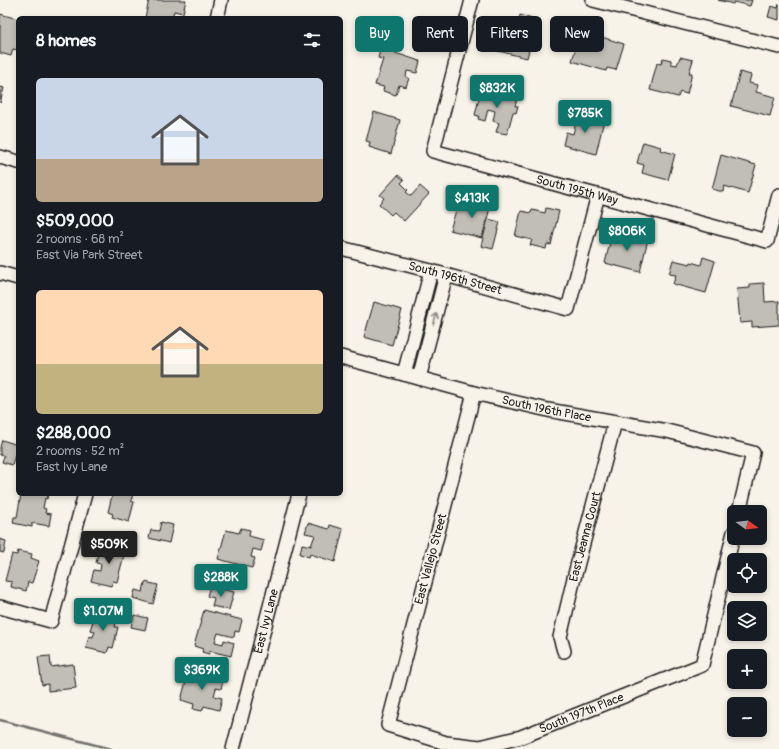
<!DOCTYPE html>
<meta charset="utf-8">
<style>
:root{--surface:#171b24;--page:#20242c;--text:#f1f3f6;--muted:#9ea1a6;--accent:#0f766e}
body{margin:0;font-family:Pangolin,sans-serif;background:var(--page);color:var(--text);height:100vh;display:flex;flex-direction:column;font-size:15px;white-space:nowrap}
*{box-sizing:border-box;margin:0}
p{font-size:13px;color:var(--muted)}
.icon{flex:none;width:22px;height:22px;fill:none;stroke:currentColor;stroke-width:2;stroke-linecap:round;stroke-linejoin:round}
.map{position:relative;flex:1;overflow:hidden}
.details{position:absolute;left:16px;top:16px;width:327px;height:480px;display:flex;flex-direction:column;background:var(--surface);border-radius:6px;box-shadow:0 2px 6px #0003}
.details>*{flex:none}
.hud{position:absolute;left:355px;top:16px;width:364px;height:36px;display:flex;gap:8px}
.needle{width:26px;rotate:105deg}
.fabs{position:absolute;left:727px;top:505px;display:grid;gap:8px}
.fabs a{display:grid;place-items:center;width:40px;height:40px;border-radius:6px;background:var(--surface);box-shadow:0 2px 6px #0003;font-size:20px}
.price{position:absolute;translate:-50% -34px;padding:0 9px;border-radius:4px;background:var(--accent);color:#fff;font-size:13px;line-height:26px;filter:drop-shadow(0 1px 2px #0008)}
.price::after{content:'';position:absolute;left:50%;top:24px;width:12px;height:9px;margin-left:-6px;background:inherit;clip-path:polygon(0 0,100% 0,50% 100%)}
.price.current{background:#222;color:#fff}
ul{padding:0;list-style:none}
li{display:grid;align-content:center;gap:8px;height:212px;padding:0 20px}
li span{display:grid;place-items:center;height:124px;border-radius:6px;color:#555}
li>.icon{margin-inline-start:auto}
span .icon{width:72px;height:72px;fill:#fffc;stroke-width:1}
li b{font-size:17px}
h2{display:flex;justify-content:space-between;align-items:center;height:48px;padding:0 20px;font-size:17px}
.tag{padding:0 14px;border-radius:6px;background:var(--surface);box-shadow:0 2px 6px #0003;font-size:14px;line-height:36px}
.tag.current{background:var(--accent);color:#fff}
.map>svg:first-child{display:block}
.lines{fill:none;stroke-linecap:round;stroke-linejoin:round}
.stream{stroke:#72716c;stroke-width:2.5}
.building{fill:#c0beb5;stroke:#1c1c1c}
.minor-casing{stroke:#1c1c1c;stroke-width:16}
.minor{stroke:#f7f3e8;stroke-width:13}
.oneway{stroke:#94928c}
.labels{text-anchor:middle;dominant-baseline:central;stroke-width:4;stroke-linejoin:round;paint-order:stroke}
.street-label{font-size:12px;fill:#1c1c1c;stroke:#f7f3e8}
</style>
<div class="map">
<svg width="779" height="749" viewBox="0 0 779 749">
<rect width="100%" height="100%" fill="#f7f3e8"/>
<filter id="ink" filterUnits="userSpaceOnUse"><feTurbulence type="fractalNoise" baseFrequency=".025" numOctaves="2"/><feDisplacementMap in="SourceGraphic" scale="8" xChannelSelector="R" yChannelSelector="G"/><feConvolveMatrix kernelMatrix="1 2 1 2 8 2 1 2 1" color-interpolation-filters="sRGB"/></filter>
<g filter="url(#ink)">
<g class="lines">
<!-- stream -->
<path class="stream" d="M 0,720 L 111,749"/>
</g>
<!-- building -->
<path class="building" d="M 149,0 L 186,0 L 183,13 L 174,11 L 172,18 L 145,18 Z
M 718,0 L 752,0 L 750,6 L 734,2 L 733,4 Z
M 779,4 L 779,20 L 768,17 L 771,6 L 778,8 Z
M 0,14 L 18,19 L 18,50 L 13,49 L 11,56 L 0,53 Z
M 520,15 L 532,19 L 529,32 L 537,34 L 533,47 L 530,46 L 527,58 L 494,50 L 502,20 L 510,23 L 509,26 L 517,27 Z
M 592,34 L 624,44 L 616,70 L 607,68 L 606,71 L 572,61 L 578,40 L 589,43 Z
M 382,43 L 396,47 L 395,53 L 420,61 L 417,73 L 407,71 L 406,77 L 409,78 L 406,87 L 399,85 L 396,95 L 383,91 L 384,87 L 375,85 L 383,59 L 378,58 Z
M 680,57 L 693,60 L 689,73 L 692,73 L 687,94 L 680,92 L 678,97 L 650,90 L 657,63 L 661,64 L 663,58 L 671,60 L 671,64 L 677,65 Z
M 740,72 L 751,75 L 749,83 L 758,85 L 756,92 L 775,97 L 770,116 L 731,106 Z
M 0,87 L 4,88 L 0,103 Z
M 481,90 L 517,99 L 515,106 L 518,106 L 516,113 L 513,112 L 507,134 L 496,132 L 499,123 L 493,121 L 495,111 L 488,109 L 485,121 L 478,119 L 479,116 L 475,115 Z
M 374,112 L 400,120 L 391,154 L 369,147 L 370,142 L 366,141 Z
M 578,114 L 604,120 L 596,154 L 563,145 L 566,132 L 573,134 Z
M 643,142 L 661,147 L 660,150 L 675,154 L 668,180 L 642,173 L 644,165 L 637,163 Z
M 721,155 L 756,165 L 748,193 L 724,186 L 723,192 L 712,189 Z
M 398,175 L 404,180 L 401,183 L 408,190 L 406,192 L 411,196 L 420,186 L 429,194 L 404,221 L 394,212 L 391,215 L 379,204 L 384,198 L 380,195 Z
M 470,196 L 482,199 L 481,202 L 491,204 L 482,238 L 450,230 L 457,207 L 477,212 L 478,206 L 468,203 Z
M 546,208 L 559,211 L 551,245 L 547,244 L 546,249 L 530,245 L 532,240 L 515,236 L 521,211 L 531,213 L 532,210 L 545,213 Z
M 488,219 L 500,222 L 493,249 L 481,246 Z
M 636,232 L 649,235 L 640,272 L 605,263 L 612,234 L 626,237 L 625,240 L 634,242 Z
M 703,257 L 715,261 L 706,293 L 673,284 L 676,275 L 669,274 L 673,260 L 690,264 L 691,262 L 701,265 Z
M 764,283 L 765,302 L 779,301 L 779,325 L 752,327 L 752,322 L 740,323 L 737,289 L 750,288 L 750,284 Z
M 374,302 L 402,310 L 392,345 L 364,337 Z
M 2,440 L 18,445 L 12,465 L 2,462 L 4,456 L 0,455 L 0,447 Z
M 21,494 L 48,494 L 47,499 L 45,498 L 43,508 L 46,509 L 45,513 L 51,514 L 49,526 L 32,523 L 32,527 L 13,523 L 14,517 L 17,517 Z
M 111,494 L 133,494 L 131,501 L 134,502 L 129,522 L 112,517 L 113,514 L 108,512 L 112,496 L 110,495 Z
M 161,522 L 173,525 L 169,543 L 149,538 L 151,530 L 159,531 Z
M 308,523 L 329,529 L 330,525 L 343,529 L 335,562 L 310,554 L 309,557 L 300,554 L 302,544 L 311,546 L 315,535 L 305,533 Z
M 241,528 L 250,530 L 249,536 L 264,540 L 261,551 L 253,549 L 251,557 L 255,558 L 252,568 L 218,559 L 226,530 L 239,533 Z
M 0,539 L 6,541 L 4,553 L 0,552 Z
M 107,543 L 124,547 L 122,555 L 124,555 L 117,582 L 113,581 L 111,586 L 91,581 L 94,570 L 100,571 L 101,564 L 96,563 L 99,549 L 105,550 Z
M 18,551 L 32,554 L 31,558 L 39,561 L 32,583 L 28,582 L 26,591 L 11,587 L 12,582 L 5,581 L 12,554 L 17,555 Z
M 145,582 L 158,585 L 153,604 L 133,598 L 135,590 L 143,592 Z
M 210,586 L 234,592 L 229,610 L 212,606 L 214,598 L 207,596 Z
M 101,610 L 118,615 L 115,627 L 118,627 L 113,648 L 109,647 L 107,653 L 86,648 L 89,636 L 93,637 L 95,631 L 90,630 L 94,618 L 99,619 Z
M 204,610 L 242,620 L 239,632 L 235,631 L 234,637 L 218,633 L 215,642 L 223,644 L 224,640 L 234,643 L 231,656 L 210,651 L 209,654 L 202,652 L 203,649 L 194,646 Z
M 134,615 L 148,618 L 145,630 L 131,627 Z
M 50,656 L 51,667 L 73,664 L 76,688 L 48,691 L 48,684 L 42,685 L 38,657 Z
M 189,670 L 223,680 L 221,689 L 216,688 L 214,696 L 222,698 L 219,710 L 204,706 L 202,711 L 193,709 L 194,704 L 181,700 Z"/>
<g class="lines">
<!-- minor casing -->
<g class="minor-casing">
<g id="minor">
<path id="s1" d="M 472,0 L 433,151 L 767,241 L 779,195"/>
<path d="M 593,0 L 779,47"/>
<path d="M 217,18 L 221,0"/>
<path d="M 0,157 L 18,162"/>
<path id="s2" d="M 341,248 L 431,271 L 568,309 L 598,195"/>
<path d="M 0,273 L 18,278"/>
<path id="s3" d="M 341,357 L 474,393 L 548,410 L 667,431 L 753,453 L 739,512"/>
<path d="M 404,374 L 431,271"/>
<path d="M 419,378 L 446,275"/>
<path id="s4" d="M 474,393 L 388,725 L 446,743 L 480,747 L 521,737 L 702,665 L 734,532"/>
<path d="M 0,607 L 51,621 L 85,494"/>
<path id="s5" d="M 564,651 L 560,637 L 574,578 L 615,422"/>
<path id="s6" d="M 233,749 L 299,494"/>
</g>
</g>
<!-- minor -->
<use href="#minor" class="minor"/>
</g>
<!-- one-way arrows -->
<defs><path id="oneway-shaft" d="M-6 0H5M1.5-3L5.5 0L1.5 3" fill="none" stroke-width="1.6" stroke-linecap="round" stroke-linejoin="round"/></defs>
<use class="oneway" href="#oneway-shaft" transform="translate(435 319) rotate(-75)"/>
</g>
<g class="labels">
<!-- street labels -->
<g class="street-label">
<text stroke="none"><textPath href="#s1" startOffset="305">South 195th Way</textPath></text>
<text stroke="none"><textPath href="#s2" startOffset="118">South 196th Street</textPath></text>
<text stroke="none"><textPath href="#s3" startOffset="212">South 196th Place</textPath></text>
<text stroke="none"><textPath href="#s5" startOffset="118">East Jeanna Court</textPath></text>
<text transform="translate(431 559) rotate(-75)">East Vallejo Street</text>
<text stroke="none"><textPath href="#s6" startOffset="132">East Ivy Lane</textPath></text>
<text stroke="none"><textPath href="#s4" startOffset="545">South 197th Place</textPath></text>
</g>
</g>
</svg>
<div class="fabs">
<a><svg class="needle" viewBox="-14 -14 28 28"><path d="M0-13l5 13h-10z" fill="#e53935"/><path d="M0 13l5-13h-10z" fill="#9ea1a6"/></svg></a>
<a><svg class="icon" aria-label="locate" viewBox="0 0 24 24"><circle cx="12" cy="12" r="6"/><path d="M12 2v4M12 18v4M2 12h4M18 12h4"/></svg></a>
<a><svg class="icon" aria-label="layers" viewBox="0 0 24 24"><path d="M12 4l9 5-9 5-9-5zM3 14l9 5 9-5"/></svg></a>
<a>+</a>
<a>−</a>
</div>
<b class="price" style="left:497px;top:109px">$832K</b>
<b class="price" style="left:585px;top:134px">$785K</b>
<b class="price" style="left:472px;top:219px">$413K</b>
<b class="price" style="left:627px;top:252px">$806K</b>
<b class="price current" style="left:109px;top:565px">$509K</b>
<b class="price" style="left:221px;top:598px">$288K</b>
<b class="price" style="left:103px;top:632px">$1.07M</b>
<b class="price" style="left:202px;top:691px">$369K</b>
<div class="hud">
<a class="tag current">Buy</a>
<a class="tag">Rent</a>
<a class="tag">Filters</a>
<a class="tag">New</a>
</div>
<section class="details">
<h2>8 homes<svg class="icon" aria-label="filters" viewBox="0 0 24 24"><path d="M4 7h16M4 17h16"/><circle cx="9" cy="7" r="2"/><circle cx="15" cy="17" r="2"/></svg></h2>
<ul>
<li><span style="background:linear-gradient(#c9d6e8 65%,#b9a48a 0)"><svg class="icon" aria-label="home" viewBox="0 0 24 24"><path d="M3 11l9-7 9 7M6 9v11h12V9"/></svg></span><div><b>$509,000</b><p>2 rooms · 68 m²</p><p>East Via Park Street</p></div></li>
<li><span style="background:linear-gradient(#ffd9b3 60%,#c2b280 0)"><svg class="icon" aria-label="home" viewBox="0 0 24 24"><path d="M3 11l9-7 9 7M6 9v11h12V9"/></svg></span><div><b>$288,000</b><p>2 rooms · 52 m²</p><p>East Ivy Lane</p></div></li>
</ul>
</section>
</div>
